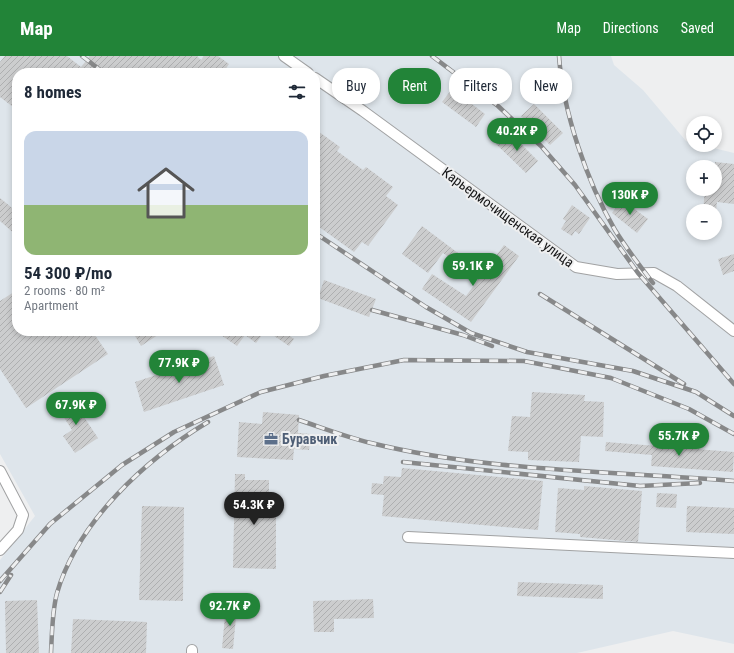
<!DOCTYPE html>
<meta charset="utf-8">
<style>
:root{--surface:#fff;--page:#f6f6f7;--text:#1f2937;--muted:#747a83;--line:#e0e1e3;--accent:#228438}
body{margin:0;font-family:"Roboto Condensed",sans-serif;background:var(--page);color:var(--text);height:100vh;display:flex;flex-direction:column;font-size:15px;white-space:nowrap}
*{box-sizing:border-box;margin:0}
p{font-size:13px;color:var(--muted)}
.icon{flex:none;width:22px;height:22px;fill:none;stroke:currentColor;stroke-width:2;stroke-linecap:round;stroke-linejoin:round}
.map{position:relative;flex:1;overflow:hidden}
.sheet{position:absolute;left:12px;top:12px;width:308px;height:268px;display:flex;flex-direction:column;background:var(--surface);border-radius:16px;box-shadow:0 2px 6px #0003}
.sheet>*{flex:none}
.guide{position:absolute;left:332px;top:12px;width:342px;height:36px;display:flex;gap:8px}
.fabs{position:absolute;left:686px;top:60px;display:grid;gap:8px}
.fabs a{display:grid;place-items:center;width:36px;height:36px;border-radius:50%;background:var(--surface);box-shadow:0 2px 6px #0003;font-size:20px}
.price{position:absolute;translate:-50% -34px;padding:0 9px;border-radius:14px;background:var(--accent);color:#fff;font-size:13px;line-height:26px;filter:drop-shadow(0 1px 2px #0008)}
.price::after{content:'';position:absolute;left:50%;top:24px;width:12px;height:9px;margin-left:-6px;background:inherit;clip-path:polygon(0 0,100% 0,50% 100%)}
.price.on{background:#222;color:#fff}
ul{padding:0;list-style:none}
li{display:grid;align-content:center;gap:8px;height:212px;padding:0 12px}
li+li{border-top:1px solid var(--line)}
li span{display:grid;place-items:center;height:124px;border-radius:12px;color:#555}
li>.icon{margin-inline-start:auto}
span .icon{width:72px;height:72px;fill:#fffc;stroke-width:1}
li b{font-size:17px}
h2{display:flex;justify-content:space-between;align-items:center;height:48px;padding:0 12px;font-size:17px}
.pill{padding:0 14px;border-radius:16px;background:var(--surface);box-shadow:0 2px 6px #0003;font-size:14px;line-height:36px}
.pill.on{background:var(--accent);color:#fff}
header{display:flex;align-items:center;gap:24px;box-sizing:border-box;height:56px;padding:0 20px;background:var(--accent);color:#fff}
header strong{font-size:19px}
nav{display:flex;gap:22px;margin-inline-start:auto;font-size:14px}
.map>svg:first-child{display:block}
.built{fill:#dee5eb;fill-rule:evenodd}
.building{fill:url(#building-hatch)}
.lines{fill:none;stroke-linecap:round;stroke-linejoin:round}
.street-casing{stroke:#a1a2a3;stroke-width:12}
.street{stroke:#fff;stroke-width:10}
.rail-casing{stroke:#878889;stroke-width:4.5}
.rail{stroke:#eeeff0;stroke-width:3;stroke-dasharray:9;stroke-linecap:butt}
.labels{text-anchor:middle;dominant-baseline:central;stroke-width:4;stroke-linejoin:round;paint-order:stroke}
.street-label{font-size:14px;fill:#151516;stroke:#eeeff0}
.service-label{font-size:14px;font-weight:bold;fill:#4e5e75;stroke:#eeeff0;text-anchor:start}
</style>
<header>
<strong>Map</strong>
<nav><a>Map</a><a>Directions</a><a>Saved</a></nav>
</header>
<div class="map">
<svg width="734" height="597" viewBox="0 0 734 597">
<defs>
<pattern id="building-hatch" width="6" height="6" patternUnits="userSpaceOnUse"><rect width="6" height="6" fill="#cccdce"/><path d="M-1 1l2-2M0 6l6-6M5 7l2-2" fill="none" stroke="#aeafb0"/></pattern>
</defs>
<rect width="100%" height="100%" fill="#eeeff0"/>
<!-- built -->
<path class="built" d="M 0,0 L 611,0 L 614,9 L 643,34 L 686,85 L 693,87 L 693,89 L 701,89 L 734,97 L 734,588 L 673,575 L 577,597 L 0,597 L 0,504 L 35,460 L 0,398 ZM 17,17 L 315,17 L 315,275 L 17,275 ZM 693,111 L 715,111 L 715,133 L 693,133 ZM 693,155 L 715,155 L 715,177 L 693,177 Z"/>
<!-- building -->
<path class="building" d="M 5,0 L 67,0 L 81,11 L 90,0 L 197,0 L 201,4 L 204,0 L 218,0 L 229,8 L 223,17 L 17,17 L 17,54 L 0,41 L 0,6 Z
M 452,33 L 485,58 L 476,71 L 442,46 Z
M 534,48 L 563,77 L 550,89 L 521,60 Z
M 315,73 L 340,91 L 337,95 L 363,114 L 366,111 L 393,131 L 386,140 L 398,149 L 368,190 L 362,186 L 354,196 L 315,168 Z
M 508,75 L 538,105 L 526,117 L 496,88 Z
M 715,106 L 734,108 L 734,148 L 717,146 L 716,155 L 703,155 L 705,133 L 715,133 Z
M 0,142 L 17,156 L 17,180 L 0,165 Z
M 622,144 L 648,163 L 637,177 L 612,157 Z
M 572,149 L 590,162 L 579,178 L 575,175 L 572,180 L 561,173 L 566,165 L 563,163 Z
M 422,170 L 458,197 L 453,204 L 443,197 L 428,217 L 402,198 Z
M 504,189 L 519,200 L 471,266 L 422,233 L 432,218 L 466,240 Z
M 734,198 L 734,215 L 723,219 L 718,203 Z
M 324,224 L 376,243 L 369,261 L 318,242 Z
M 17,234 L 17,275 L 92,275 L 108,298 L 26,352 L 0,313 L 0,245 Z
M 132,275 L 164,275 L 141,290 Z
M 215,275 L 265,275 L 256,287 L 245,279 L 237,290 Z
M 267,275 L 283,275 L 294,283 L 289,290 Z
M 214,300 L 224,329 L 144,356 L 135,326 Z
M 532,336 L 585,339 L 584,345 L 604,346 L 603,381 L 581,380 L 579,406 L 528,404 L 528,396 L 508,395 L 512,360 L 530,361 Z
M 70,340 L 98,382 L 75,397 L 63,380 L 72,374 L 56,349 Z
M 263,356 L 299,359 L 298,377 L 311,378 L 309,394 L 294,393 L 293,404 L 237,401 L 239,366 L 262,368 Z
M 606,386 L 734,396 L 733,416 L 651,410 L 652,399 L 605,395 Z
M 402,412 L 543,425 L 538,474 L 382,460 L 384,439 L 371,438 L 372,427 L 383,428 L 384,420 L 401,421 Z
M 235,418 L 245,418 L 245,424 L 269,424 L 269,458 L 276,458 L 276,513 L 233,512 Z
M 584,430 L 642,435 L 638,486 L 580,481 L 580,478 L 555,476 L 558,432 L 584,434 Z
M 657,437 L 677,438 L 676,452 L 656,451 Z
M 142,450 L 184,451 L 183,545 L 139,544 Z
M 687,450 L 734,452 L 734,478 L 686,476 Z
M 518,526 L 603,529 L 603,543 L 517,540 Z
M 373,543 L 374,562 L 334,563 L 334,576 L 314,576 L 313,545 Z
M 37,544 L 39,597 L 6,597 L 5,545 Z
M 226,549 L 237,550 L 233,593 L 222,592 Z
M 73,563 L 147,566 L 146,597 L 71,597 Z"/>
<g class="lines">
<!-- street casing -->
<g class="street-casing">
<path id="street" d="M 284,0 L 308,17
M 315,22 L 363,55 L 576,211 L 617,218 L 654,217 L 677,230 L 734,275
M 0,415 L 23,459 L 18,474 L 0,494
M 408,481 L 734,497
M 192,597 L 192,594"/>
</g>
<!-- street -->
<use href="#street" class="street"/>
<!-- rail casing -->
<g class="rail-casing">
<path id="rail" d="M 82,0 L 104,17
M 432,0 L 498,50 L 541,90 L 575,129 L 638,217 L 734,328
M 559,0 C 563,56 587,126 615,174 C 626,192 640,210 653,227
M 315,177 L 426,251 L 471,277 L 527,296 L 633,315 L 696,336 L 734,360
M 540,238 L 684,328
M 372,254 L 463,279 L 492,290
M 299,364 C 323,372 346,381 371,387 C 489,416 613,415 734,425
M 403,406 L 640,430 L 700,427
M 0,525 L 50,468 L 122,409 L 174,376 L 261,336 L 324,320 L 404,304 L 524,305 L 611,322 L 689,353 L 734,378
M 0,536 L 11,519
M 51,597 C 52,578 52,556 57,537 C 78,465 146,403 208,366"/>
</g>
<!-- rail -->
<use href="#rail" class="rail"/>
</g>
<!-- icons -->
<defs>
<g id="office-bare" transform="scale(1.08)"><path d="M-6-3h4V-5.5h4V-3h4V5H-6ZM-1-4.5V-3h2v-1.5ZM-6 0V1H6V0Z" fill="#5c6f8a" stroke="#eeeff0" stroke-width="2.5" paint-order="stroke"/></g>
</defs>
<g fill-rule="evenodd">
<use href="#office-bare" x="271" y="383"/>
</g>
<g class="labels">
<!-- street labels -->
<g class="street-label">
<text transform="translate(508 161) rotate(36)">Карьермочищенская улица</text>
</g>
<!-- service labels -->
<g class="service-label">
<text x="282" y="383">Буравчик</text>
</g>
</g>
</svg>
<div class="fabs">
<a><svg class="icon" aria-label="locate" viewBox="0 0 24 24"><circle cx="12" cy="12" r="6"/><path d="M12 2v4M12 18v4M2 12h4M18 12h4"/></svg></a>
<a>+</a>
<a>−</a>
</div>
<b class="price" style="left:517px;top:96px">40.2K ₽</b>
<b class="price" style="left:630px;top:160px">130K ₽</b>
<b class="price" style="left:473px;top:231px">59.1K ₽</b>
<b class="price" style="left:179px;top:328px">77.9K ₽</b>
<b class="price" style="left:76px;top:370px">67.9K ₽</b>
<b class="price" style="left:679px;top:401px">55.7K ₽</b>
<b class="price on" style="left:254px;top:470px">54.3K ₽</b>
<b class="price" style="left:230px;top:571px">92.7K ₽</b>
<div class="guide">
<a class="pill">Buy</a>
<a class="pill on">Rent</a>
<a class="pill">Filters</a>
<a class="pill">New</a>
</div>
<section class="sheet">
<h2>8 homes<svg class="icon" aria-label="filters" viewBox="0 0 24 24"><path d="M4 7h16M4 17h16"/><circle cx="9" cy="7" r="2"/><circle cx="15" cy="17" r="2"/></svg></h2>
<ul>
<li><span style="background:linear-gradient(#c9d6e8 60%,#8fb573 0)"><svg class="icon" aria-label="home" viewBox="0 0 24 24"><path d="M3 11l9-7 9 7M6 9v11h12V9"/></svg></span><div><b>54 300 ₽/mo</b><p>2 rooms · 80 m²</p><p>Apartment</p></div></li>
</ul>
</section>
</div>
